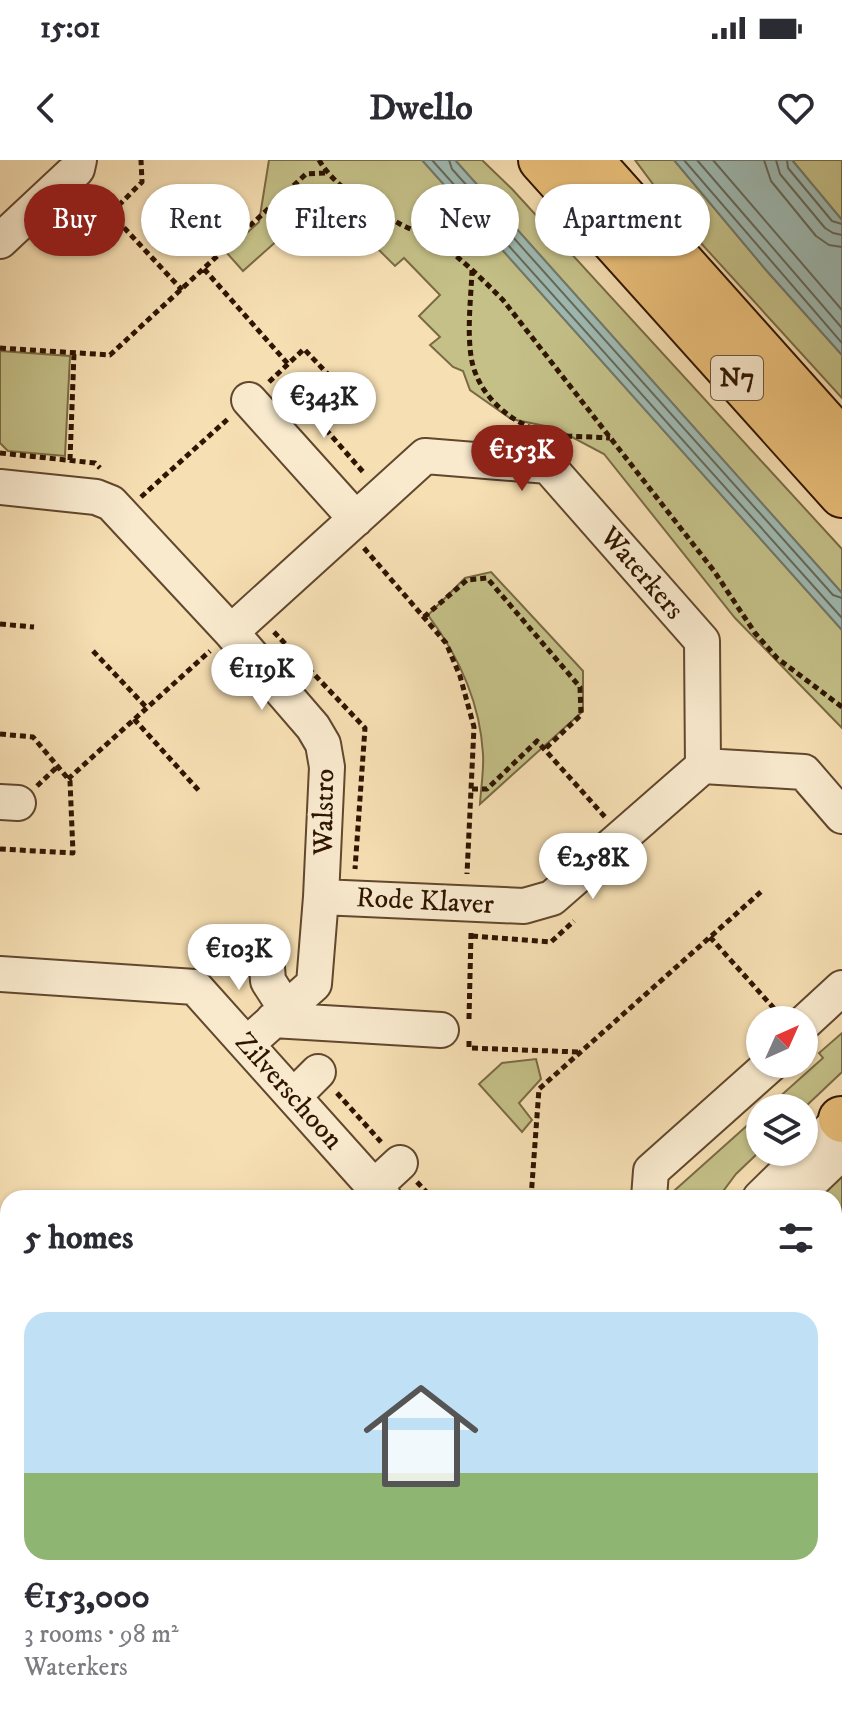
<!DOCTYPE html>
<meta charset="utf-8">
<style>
:root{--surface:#fff;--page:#f7f7f7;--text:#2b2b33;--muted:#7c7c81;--line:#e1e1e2;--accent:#8f2418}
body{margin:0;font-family:"IM FELL DW Pica",serif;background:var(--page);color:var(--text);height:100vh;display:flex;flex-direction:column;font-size:30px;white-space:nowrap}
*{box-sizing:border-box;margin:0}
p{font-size:26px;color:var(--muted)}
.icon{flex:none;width:44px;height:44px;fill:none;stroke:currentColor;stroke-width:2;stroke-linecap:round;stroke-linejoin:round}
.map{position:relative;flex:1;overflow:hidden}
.side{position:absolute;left:0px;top:1030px;width:842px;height:536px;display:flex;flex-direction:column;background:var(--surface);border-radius:24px 24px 0 0;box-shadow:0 2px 6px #0004}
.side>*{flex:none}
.banner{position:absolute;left:24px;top:24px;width:794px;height:72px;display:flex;gap:16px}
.needle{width:52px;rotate:45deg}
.tools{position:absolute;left:746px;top:846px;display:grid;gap:16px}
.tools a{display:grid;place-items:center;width:72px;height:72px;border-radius:50%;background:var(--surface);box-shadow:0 2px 6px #0004;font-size:40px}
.price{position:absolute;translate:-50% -68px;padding:0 18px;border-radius:28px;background:#fff;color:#222;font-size:26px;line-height:52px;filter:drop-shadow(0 2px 4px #0008)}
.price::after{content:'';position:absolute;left:50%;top:48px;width:24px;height:18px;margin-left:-12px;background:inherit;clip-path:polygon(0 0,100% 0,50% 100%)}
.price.on{background:var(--accent);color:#fff}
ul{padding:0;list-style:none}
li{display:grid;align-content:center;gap:16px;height:424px;padding:0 24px}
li+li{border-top:2px solid var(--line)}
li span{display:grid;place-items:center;height:248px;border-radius:24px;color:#555}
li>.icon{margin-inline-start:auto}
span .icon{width:144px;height:144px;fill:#fffc;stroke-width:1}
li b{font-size:34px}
h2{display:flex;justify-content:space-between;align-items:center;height:96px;padding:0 24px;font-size:34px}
.tag{padding:0 28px;border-radius:36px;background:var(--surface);box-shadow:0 2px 6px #0004;font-size:28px;line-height:72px}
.tag.on{background:var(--accent);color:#fff}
.status{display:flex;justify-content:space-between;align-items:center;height:56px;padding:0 40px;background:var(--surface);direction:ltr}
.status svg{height:22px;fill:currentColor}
header{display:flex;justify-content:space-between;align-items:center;height:104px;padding:0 24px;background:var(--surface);font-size:36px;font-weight:800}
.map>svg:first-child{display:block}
.green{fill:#c4c088;stroke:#7a6a44;stroke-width:2}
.water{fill:#9ebbb4;stroke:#72786c;stroke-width:2}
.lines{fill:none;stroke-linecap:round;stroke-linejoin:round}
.shore{stroke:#66685a;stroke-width:2}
.minor-casing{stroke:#61472d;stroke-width:38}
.highway-casing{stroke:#2f1400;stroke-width:48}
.path{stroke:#2f1400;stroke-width:5;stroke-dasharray:6 4;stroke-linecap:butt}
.minor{stroke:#f9eace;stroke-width:34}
.highway{stroke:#ebc07a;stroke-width:44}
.labels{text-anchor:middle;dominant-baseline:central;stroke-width:7;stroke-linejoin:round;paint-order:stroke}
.shield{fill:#f9eace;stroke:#6c543e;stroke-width:2}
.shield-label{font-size:26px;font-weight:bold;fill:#2f1400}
.street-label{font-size:28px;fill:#2f1400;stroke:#f9eace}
</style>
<div class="status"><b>15:01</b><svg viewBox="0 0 49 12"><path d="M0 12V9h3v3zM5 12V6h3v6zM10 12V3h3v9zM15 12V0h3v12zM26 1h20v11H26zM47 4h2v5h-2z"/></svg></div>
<header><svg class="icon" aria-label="back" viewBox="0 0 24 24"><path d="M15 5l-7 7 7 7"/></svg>Dwello<svg class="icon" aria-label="heart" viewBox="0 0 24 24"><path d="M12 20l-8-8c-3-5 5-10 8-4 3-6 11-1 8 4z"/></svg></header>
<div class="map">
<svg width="842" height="1566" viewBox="0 0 842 1566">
<rect width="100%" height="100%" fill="#f6dfb3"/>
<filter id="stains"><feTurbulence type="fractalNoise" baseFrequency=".0025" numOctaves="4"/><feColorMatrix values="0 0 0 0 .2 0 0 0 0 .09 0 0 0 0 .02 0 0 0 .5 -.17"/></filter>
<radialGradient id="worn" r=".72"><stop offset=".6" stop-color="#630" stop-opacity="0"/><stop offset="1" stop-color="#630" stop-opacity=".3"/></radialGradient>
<!-- green -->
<path class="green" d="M 269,0 L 422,0 L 842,470 L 842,568 L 735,458 L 604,294 L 555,268 L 511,259 L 470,230 L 463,211 L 453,207 L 430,185 L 440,177 L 419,156 L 440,135 L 404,98 L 395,106 L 357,68 L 348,76 L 317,45 L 243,111 L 226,92 L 259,62 Z
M 455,0 L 482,0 L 512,29 L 842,389 L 842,433 Z
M 635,0 L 674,0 L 766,110 L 842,195 L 842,238 L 679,59 Z
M 792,0 L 842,0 L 842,60 Z
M 0,191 L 70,196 L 65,296 L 8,291 L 0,283 Z
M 491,412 L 583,511 L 583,551 L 480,644 C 481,627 484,610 483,594 C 480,542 458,495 428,455 L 465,418 Z
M 842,873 L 842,912 L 804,948 L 767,948 L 823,898 L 819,893 Z
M 536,899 L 541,919 L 519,943 L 532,960 L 522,972 L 479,924 L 502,903 Z
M 760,954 L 760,991 L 736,1014 L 718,1038 L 679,1038 L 675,1030 Z
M 842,1009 L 842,1132 L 834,1139 L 834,1038 L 804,1038 Z
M 834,1344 L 842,1353 L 842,1425 L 834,1417 Z
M 834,1492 L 842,1499 L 842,1566 L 804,1566 L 797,1558 L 834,1558 Z
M 46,1558 L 469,1558 L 468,1566 L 47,1566 Z
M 589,1558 L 689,1558 L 680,1566 L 587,1566 Z"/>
<!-- water -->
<path class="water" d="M 422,0 L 455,0 L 842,433 L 842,470 Z
M 674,0 L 792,0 L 842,60 L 842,195 L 766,110 Z
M 834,1417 L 842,1425 L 842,1499 L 834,1492 Z"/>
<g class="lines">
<!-- shore -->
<path class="shore" d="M 432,0 L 842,458
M 449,0 L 452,9 L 833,435 L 842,438
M 684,0 L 842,183
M 697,0 L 842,168
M 713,0 L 842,150
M 764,0 L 771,21 L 816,76 L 829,85 L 842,87
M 776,0 L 780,14 L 825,68 L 833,73 L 842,75
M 787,0 L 788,8 L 832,61 L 842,64"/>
<!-- minor casing -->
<g class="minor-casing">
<path id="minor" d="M 0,81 L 77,9 L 79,0
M 249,240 L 356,359
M 0,327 L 96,337 L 111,343 L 231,472 L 313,567 L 323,584 L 327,607 L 321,737 L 314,824 L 247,884
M 231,472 L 425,296 L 548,306 L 702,481 L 703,606
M 0,642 L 18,643
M 321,737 L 524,746 L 552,738 L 703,606 L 804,612 L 842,656
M 267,807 L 268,821 L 286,849
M 0,814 L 195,827 L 384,1038
M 273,860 L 441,870
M 804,863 L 842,828
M 294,936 L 318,912
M 374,1027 L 400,1003
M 649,1038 L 651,1011 L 771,904
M 760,1038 L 842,958
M 794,1038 L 842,992
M 834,1179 L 842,1172
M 834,1269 L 838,1275 L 834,1291
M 0,1354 L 8,1347
M 0,1509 L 8,1518
M 779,1558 L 787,1566
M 496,1566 L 499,1558"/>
</g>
<!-- highway casing -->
<g class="highway-casing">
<path id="highway" d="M 541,0 L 842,335
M 590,0 L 842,282
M 841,959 L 842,960"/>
</g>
<!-- path -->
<path class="path" d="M 319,0 C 335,28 372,48 400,64 C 413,71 427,74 439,83 C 462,99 483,120 503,140 L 714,411 L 755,473 L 777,498 L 842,547
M 90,31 L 182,130
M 57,67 L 68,78 L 85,79 L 142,22 L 141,0
M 204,109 L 288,204
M 472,110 C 471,138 467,168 471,196 C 476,234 511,265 548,273 C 568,278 590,276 610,278
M 0,188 L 110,195 L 306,14 L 326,13
M 269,222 L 304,189 L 341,228 L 313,255 L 364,313
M 0,293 L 95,303 L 100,308
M 70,300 L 74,193
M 141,337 L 229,258
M 364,388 L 446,483 L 460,516 L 474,567 L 467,714
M 424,457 L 467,420 L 487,418 L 580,527 L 581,555 L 545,589
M 0,464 L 34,467
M 274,472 L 365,568 L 355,709
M 93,491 L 147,548
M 134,559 L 201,633
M 0,574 L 33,577 L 70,621 L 73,693 L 0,689
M 68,619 L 210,491
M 37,626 L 58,606
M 472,629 L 487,629 L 537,581 L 605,657
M 472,776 L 551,782 L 574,761
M 710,777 L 779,854
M 213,804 L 239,805
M 469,859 L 471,773
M 469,881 L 469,888 L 579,892
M 337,933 L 381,982
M 417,1022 L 432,1038
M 531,1038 L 539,929 L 763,730
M 0,1060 L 8,1069
M 33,1558 L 36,1566
M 460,1566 L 462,1558
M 531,1566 L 534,1558
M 688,1566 L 697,1558"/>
<!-- minor -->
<use href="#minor" class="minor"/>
<!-- highway -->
<use href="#highway" class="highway"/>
</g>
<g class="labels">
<!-- shield labels -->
<rect class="shield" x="711" y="196" width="52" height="44" rx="6"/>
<g class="shield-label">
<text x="737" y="218">N7</text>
</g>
<!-- street labels -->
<g class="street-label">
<text transform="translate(642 413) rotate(49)">Waterkers</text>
<text transform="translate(324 652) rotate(-89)">Walstro</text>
<text transform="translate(425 741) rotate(3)">Rode Klaver</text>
<text transform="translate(289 931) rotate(48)">Zilverschoon</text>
</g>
</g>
<rect width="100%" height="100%" filter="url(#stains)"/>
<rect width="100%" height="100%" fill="url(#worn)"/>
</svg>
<div class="tools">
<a><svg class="needle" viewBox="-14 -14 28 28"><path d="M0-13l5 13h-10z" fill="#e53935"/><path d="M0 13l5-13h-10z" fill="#7c7c81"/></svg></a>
<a><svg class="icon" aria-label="layers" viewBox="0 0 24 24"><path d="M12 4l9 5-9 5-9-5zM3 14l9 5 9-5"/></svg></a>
</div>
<b class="price" style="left:324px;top:280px">€343K</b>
<b class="price on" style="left:522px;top:333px">€153K</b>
<b class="price" style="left:262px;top:552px">€119K</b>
<b class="price" style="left:593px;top:741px">€258K</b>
<b class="price" style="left:239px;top:832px">€103K</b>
<div class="banner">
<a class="tag on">Buy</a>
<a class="tag">Rent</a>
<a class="tag">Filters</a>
<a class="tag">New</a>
<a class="tag">Apartment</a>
</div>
<section class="side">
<h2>5 homes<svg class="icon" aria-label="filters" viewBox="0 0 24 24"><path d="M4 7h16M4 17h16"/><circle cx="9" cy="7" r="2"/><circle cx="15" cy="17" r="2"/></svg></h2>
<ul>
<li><span style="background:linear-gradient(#bfe0f5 65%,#8fb573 0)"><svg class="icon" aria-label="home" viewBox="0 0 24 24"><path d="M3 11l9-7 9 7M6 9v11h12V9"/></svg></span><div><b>€153,000</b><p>3 rooms · 98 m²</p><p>Waterkers</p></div></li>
</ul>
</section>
</div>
